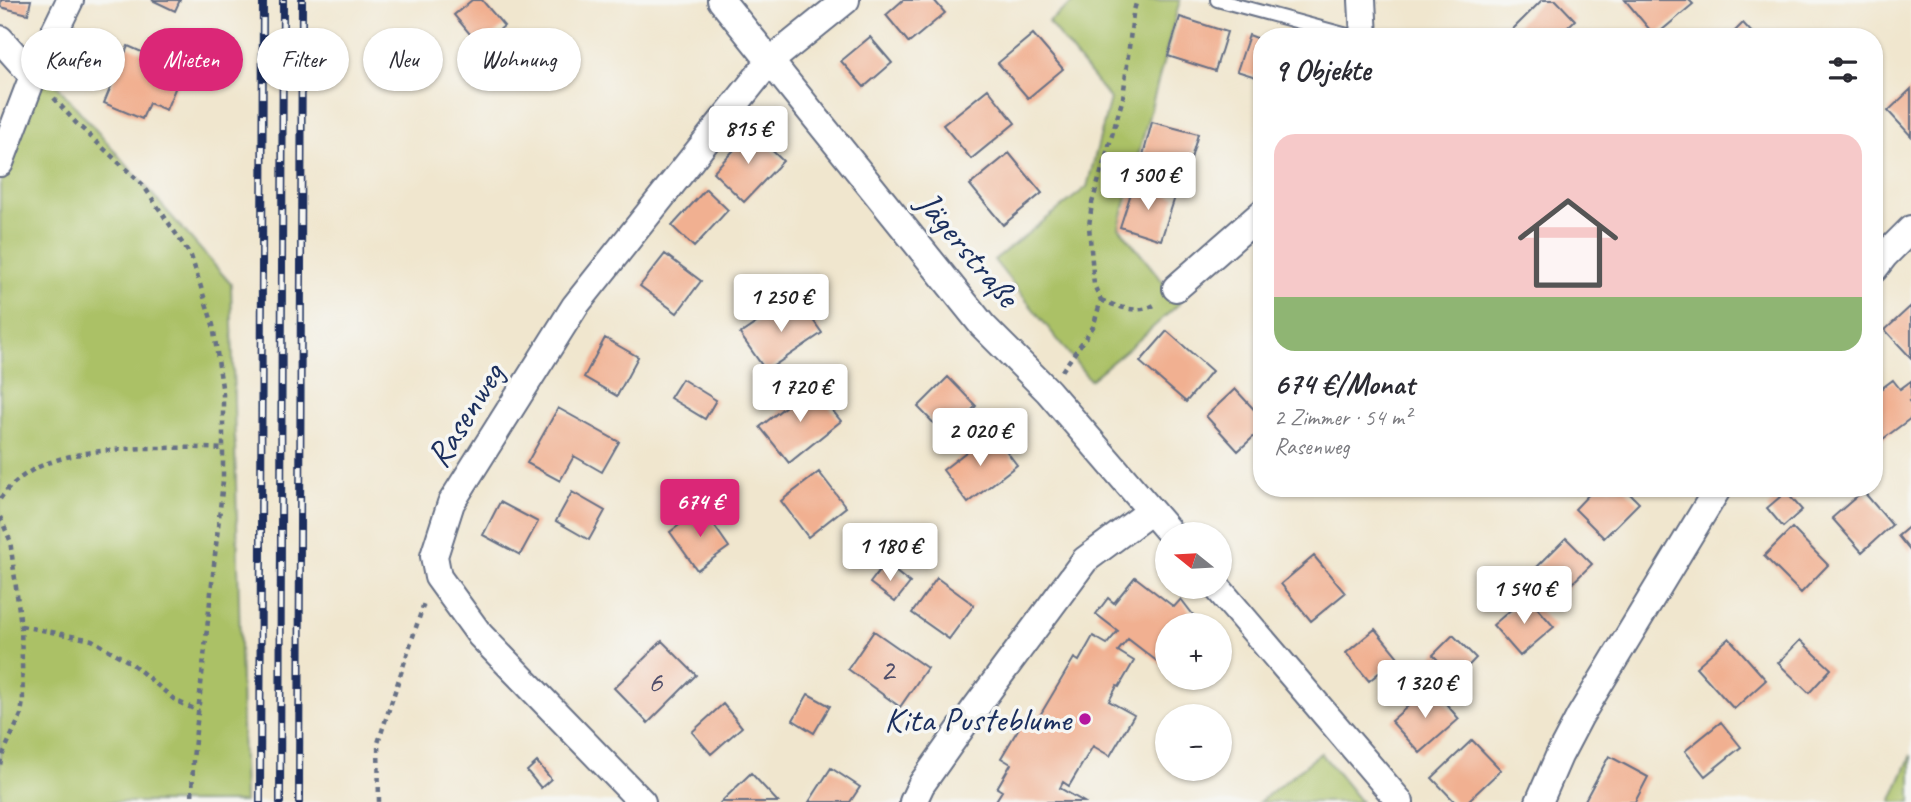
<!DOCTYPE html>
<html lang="de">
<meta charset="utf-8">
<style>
:root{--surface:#fff;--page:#f2f2f3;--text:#2b2b33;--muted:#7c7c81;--accent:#db2777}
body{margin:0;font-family:Caveat,sans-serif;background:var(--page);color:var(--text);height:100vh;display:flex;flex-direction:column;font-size:26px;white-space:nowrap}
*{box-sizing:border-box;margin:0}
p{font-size:23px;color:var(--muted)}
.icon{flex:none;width:38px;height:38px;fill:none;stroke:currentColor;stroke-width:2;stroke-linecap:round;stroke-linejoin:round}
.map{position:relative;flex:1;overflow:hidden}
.details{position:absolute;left:1253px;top:28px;width:630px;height:469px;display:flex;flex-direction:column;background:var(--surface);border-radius:28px;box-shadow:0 2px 5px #0004}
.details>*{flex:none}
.banner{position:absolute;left:21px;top:28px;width:665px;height:63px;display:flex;gap:14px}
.needle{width:46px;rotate:288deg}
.tools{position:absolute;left:1155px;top:522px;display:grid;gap:14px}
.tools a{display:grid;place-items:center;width:77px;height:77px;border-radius:50%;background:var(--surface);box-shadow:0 2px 5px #0004;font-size:35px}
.price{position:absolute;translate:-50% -60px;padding:0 16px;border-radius:7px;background:#fff;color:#222;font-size:23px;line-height:46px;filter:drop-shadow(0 2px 4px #0008)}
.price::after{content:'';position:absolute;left:50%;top:42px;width:21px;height:16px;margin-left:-10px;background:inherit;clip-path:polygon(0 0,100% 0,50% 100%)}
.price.on{background:var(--accent);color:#fff}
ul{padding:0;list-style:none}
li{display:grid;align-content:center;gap:14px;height:371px;padding:0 21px}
li span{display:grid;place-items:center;height:217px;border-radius:21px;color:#555}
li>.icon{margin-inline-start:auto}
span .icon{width:126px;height:126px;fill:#fffc;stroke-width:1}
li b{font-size:30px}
h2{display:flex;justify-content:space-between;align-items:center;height:84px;padding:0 21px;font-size:30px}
.pill{padding:0 24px;border-radius:32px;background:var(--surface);box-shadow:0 2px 5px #0004;font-size:24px;line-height:63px}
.pill.on{background:var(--accent);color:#fff}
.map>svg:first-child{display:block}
.green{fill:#abc166;stroke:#637862;stroke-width:2}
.building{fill:#f1b091}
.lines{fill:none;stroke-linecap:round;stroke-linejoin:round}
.service-casing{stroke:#666f85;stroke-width:16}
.minor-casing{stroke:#666f85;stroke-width:30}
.path{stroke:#666f85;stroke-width:4.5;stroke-dasharray:5 5;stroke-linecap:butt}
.service{stroke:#fff;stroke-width:12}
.minor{stroke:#fff;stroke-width:26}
.rail-casing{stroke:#1b2f5e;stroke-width:8}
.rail{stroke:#f6f6f2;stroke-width:5;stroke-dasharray:16;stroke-linecap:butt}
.poi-dot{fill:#b5179e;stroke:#f6f6f2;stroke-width:2.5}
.labels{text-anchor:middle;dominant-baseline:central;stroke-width:7;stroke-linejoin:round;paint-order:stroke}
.number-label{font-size:32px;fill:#504f6b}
.street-label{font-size:35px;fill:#1b2f5e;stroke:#f6f6f2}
.poi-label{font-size:35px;fill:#1b2f5e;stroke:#f6f6f2;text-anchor:end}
</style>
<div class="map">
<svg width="1911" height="802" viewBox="0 0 1911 802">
<rect width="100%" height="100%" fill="#f6f6f2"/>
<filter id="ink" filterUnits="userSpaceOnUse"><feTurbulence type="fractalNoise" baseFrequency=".0143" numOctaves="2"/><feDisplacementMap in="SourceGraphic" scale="14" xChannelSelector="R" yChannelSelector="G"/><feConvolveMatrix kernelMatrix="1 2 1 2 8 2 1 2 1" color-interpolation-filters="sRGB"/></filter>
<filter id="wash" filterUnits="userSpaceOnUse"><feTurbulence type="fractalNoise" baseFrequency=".00686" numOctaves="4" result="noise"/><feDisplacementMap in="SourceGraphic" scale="28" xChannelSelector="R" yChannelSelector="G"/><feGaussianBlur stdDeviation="1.57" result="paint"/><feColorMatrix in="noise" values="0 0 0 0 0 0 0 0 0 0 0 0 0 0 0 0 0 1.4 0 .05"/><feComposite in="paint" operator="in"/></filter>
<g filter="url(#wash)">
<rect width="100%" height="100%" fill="#f0e6ce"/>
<!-- green -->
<path class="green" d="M 1076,0 L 1180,0 L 1119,227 L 1180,303 L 1140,339 L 1090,380 L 994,260 L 1087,187 L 1110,99 L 1048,22 Z
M 46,73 L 231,284 L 244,802 L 0,802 L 0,185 L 17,139 Z
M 1321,753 L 1361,802 L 1259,802 Z
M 1911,755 L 1911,802 L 1891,802 Z"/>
<g id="blocks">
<!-- building -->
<path class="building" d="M 1,0 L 31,0 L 28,14 L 0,7 Z
M 152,0 L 180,0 L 175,11 Z
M 472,0 L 482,0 L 504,26 L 480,46 L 454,15 Z
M 903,0 L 934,0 L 945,13 L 909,43 L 886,15 Z
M 1542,0 L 1556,0 L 1575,20 L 1558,37 L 1505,37 Z
M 1625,0 L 1689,0 L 1693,4 L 1655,36 Z
M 1180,17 L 1227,32 L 1215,71 L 1168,56 Z
M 1743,23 L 1756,37 L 1729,37 Z
M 1033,34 L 1063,69 L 1028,98 L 998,63 Z
M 1249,35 L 1262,40 L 1262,79 L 1237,71 Z
M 870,37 L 892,63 L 864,87 L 841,61 Z
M 128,46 L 183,70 L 166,110 L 149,103 L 142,119 L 104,103 Z
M 988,89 L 1015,123 L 971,159 L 943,125 Z
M 1911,89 L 1911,136 L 1888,111 Z
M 1152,122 L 1198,134 L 1186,176 L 1141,163 Z
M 752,131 L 783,161 L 744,202 L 713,172 Z
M 1009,153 L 1042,193 L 1003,225 L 970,185 Z
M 1134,184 L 1175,197 L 1161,240 L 1120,227 Z
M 706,189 L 728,210 L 694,247 L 672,226 Z
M 665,254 L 701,281 L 677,313 L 640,286 Z
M 796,296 L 822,333 L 766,371 L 740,334 Z
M 1911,306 L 1911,358 L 1885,330 Z
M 1167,331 L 1212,371 L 1186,402 L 1140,362 Z
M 605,338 L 638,357 L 617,396 L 584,377 Z
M 948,377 L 976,406 L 946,436 L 918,407 Z
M 682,379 L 716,400 L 705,419 L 670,398 Z
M 1893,380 L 1900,389 L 1911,381 L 1911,400 L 1909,401 L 1911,404 L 1911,418 L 1879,442 L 1874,436 L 1874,394 Z
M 812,385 L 841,421 L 789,463 L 760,427 Z
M 1235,389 L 1262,418 L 1262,429 L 1238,451 L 1206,416 Z
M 558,408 L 619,442 L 602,472 L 574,456 L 560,481 L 527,463 Z
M 992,432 L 1017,465 L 968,503 L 943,470 Z
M 819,472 L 846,507 L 808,537 L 781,501 Z
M 1595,488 L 1624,488 L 1639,503 L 1604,538 L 1575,509 Z
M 1863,491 L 1892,525 L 1862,552 L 1832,518 Z
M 572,492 L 605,511 L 589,540 L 556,521 Z
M 1786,492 L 1802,510 L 1783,527 L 1767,508 Z
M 500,502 L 538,522 L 520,555 L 483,535 Z
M 702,508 L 729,547 L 697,570 L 670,532 Z
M 1911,525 L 1911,552 L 1898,536 Z
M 1792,528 L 1828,565 L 1801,593 L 1764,556 Z
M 1566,538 L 1592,564 L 1557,598 L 1532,572 Z
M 1314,556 L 1345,593 L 1311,621 L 1281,584 Z
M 885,563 L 910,583 L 895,602 L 870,583 Z
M 1135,577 L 1174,607 L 1181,599 L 1194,616 L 1191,620 L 1197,625 L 1167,625 L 1167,669 L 1128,639 L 1118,651 L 1134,661 L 1119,687 L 1117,686 L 1109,701 L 1134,715 L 1110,756 L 1093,746 L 1069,786 L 1063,782 L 1060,788 L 1084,802 L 995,802 L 1002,791 L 997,788 L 1011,764 L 1001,758 L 1026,716 L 1036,722 L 1074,658 L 1079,661 L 1093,636 L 1107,644 L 1118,631 L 1096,614 L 1108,598 L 1114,603 Z
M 937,578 L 974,605 L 949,639 L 912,613 Z
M 1527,596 L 1554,627 L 1520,656 L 1493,625 Z
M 1375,629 L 1398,657 L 1369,681 L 1346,653 Z
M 874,631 L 927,668 L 900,707 L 848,669 Z
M 1453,635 L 1476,658 L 1456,679 L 1433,655 Z
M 1729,638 L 1766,680 L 1734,709 L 1696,667 Z
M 1800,640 L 1831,669 L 1809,693 L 1778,663 Z
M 662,641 L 696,675 L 648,723 L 614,688 Z
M 1431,686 L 1459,719 L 1420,753 L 1391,721 Z
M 808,694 L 830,706 L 814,733 L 793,720 Z
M 723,704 L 742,727 L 711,754 L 692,732 Z
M 1721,722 L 1741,747 L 1705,776 L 1685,751 Z
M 1472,740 L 1501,770 L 1467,802 L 1455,802 L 1432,778 Z
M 1609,756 L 1648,777 L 1635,802 L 1584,802 Z
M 537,762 L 551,779 L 541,788 L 527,771 Z
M 831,768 L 860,787 L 850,802 L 809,802 Z
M 751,773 L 778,802 L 721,802 Z"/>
</g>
</g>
<g filter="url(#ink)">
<use href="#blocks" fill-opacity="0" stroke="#666f85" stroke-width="2"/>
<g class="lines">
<!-- service casing -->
<g class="service-casing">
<path id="service" d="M 1217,0 L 1355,37"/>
</g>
<!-- minor casing -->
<g class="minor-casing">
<path id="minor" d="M 721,0 L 983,326 L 1048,391 L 1171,534
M 1362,0 L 1364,37
M 0,39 L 33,76
M 0,163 L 33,76 L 70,0
M 1874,269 L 1884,256 L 1911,229
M 1176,288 L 1262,213
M 1216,586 L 1400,802
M 642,802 L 480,635 L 438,577 L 434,556 L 451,503 L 575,306 L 769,62 L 846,0
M 913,802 L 921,785 L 974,710 L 1085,560 L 1151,511
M 1539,802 L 1559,756 L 1580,716 L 1718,488"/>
</g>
<!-- path -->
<path class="path" d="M 54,98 L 76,123 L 143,185 L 191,256 L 213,325 L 223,394 L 223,481 L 193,759 L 192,802
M 1101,300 C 1118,307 1139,315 1156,304
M 1062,371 L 1093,327 L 1101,300 L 1094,285 L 1089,226 L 1092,203 L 1123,98 L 1133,14 L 1137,0
M 0,499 C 32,453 97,450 147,448 C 173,448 198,447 223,449
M 0,517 L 10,540 L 21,626 L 23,700 L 21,715 L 1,758 L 0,766
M 21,626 L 92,640 L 131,663 L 176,701 L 199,711
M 379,802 L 378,743 L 424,603"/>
<!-- service -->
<use href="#service" class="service"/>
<!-- minor -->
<use href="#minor" class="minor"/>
<!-- rail casing -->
<g class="rail-casing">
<path id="rail" d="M 260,802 L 263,0
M 280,802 L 283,0
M 299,802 L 302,0"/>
</g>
<!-- rail -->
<use href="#rail" class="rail"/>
</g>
</g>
<!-- markers -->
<circle class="poi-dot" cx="1085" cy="719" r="7"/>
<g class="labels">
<!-- number labels -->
<g class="number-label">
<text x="887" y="669">2</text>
<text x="655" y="681">6</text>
</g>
<!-- street labels -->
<g class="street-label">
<text transform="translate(968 249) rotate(50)">Jägerstraße</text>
<text transform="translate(465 415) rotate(-58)">Rasenweg</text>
</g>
<!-- poi labels -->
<g class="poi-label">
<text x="1071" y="719">Kita Pusteblume</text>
</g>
</g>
</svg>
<div class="tools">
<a><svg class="needle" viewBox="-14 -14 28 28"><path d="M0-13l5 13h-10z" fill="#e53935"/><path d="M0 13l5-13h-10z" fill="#7c7c81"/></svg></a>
<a>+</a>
<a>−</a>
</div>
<b class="price" style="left:748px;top:166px">815 €</b>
<b class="price" style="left:1148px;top:212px">1 500 €</b>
<b class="price" style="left:781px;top:334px">1 250 €</b>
<b class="price" style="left:800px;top:424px">1 720 €</b>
<b class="price" style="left:980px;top:468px">2 020 €</b>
<b class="price on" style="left:700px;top:539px">674 €</b>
<b class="price" style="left:890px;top:583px">1 180 €</b>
<b class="price" style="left:1524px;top:626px">1 540 €</b>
<b class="price" style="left:1425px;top:720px">1 320 €</b>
<div class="banner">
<a class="pill">Kaufen</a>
<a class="pill on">Mieten</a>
<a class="pill">Filter</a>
<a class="pill">Neu</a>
<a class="pill">Wohnung</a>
</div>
<section class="details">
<h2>9 Objekte<svg class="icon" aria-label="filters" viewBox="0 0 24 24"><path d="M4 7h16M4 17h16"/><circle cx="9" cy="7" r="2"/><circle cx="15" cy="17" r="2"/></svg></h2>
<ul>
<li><span style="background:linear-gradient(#f6c9c9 75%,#8fb573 0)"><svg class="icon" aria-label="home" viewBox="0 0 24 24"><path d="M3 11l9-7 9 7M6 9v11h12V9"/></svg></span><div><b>674 €/Monat</b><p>2 Zimmer · 54 m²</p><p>Rasenweg</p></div></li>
</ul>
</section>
</div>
